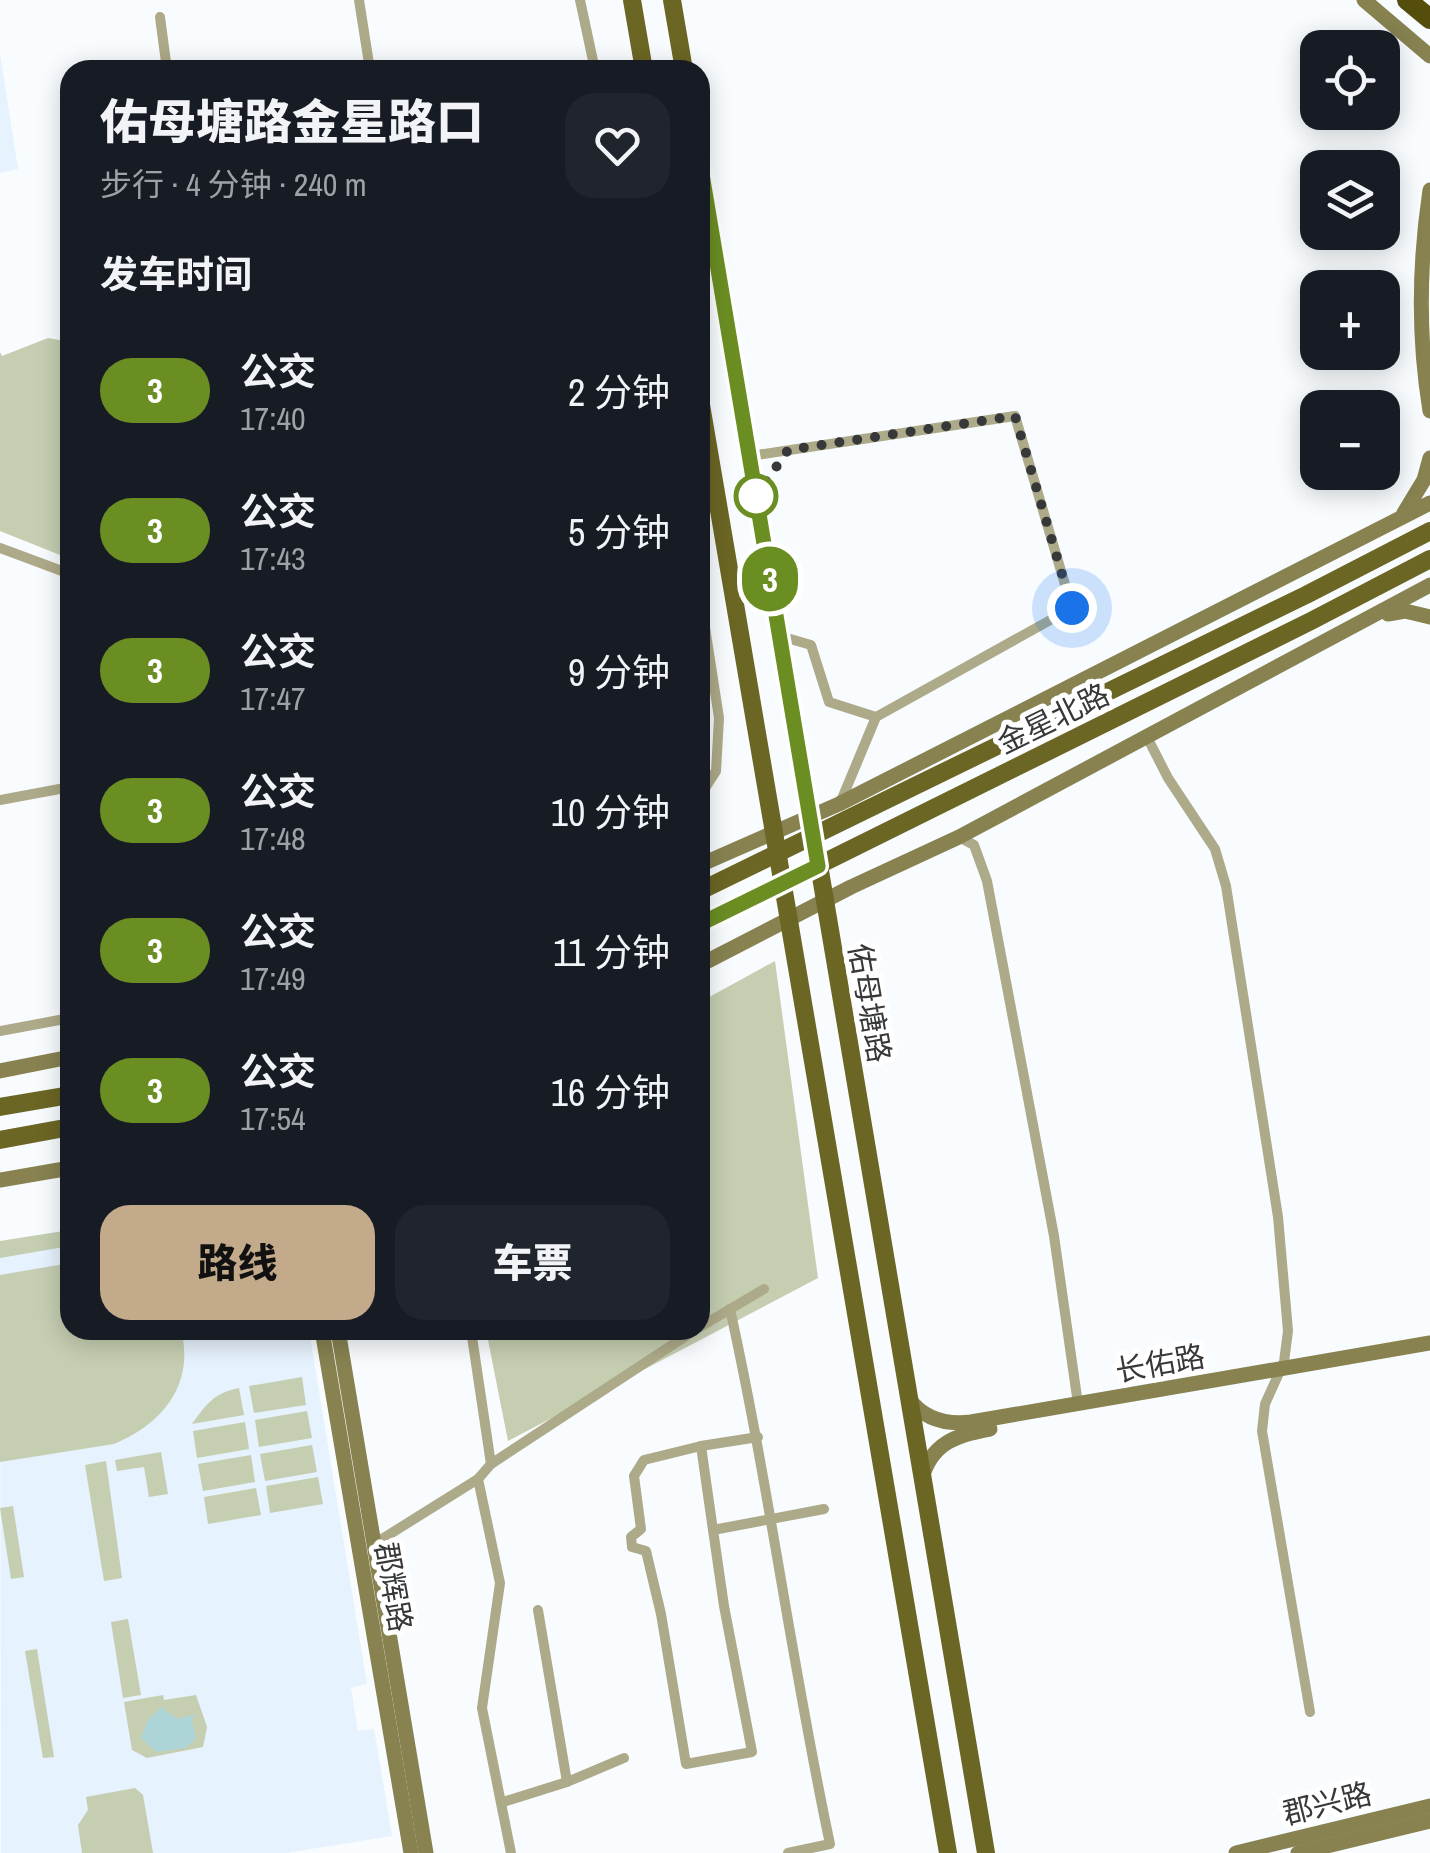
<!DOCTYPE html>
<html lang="zh">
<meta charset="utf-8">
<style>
:root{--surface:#171b24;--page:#20242c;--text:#f1f3f6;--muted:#9ea1a6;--accent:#c3aa8b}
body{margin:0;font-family:"Archivo Narrow","Noto Sans SC",sans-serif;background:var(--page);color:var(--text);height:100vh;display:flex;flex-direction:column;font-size:38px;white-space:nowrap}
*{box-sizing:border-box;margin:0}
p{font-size:32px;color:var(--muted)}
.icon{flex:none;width:55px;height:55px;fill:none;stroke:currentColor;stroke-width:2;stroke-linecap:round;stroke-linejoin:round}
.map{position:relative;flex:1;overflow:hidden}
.details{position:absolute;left:60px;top:60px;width:650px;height:1280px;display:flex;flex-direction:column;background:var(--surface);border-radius:30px;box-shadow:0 5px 25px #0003}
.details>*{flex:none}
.badge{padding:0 20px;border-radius:32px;font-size:35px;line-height:65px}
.controls{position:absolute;left:1300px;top:30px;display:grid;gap:20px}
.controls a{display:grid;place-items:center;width:100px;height:100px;border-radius:20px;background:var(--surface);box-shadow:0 5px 25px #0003;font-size:50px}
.you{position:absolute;width:50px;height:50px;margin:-25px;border:8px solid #fff;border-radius:50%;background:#1a73e8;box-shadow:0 0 0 15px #1a73e833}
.map>.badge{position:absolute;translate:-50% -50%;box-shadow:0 0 0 5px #fff}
h2{padding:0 40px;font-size:38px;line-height:90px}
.round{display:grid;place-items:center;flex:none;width:105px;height:105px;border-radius:30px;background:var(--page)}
.summary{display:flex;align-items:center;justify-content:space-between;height:170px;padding:0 40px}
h1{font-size:48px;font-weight:800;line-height:75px}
.button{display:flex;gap:20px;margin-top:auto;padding:20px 40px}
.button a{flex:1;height:115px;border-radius:30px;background:var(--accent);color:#111;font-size:40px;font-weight:800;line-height:115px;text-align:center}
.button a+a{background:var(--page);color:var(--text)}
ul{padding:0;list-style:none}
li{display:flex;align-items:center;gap:30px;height:140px;padding:0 40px}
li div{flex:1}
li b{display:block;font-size:38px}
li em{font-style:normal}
li .badge{min-width:110px;font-weight:700;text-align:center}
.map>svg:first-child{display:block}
.built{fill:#e6f2fd}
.green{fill:#c5ceb1}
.water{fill:#add5d8}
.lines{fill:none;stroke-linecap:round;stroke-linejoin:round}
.street{stroke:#adaa89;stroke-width:10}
.secondary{stroke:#878250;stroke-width:15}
.primary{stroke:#6c6624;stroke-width:18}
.highway{stroke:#544d0c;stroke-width:20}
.line-casing{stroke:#fff;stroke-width:22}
.line{stroke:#6b8e23;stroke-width:15}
.walk{stroke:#36383a;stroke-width:10;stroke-dasharray:0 18}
.stop-dot{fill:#fff;stroke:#6b8e23;stroke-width:5}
.labels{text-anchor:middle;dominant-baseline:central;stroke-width:10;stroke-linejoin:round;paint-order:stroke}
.street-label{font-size:30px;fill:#36383a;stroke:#fff}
</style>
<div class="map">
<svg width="1430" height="1853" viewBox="0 0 1430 1853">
<rect width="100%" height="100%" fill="#f8fcff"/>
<!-- built -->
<g class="built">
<path d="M0,53L18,169L0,173Z"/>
<path d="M70,1230V1330H309L367,1684L351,1688L358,1731L374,1729L392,1836L286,1853H1L0,1242Z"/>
</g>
<!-- green -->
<g class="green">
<path d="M48,338L70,342V559L0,531V352L2,356Z"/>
<path d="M775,961L818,1278L508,1441L486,1330H700V1002Z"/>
<path d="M70,1230V1246L0,1258V1241Z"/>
<path d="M70,1263V1330H181C195,1384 163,1424 114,1444L0,1462V1275Z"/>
<path d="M302,1377L306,1405L254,1413L249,1386Z"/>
<path d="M239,1388L244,1415L192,1424C206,1404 214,1393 239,1388Z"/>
<path d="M307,1411L312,1438L259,1447L255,1420Z"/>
<path d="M245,1422L249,1449L197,1458L193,1431Z"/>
<path d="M312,1445L317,1472L265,1481L260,1454Z"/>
<path d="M161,1452L168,1494L149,1497L144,1467L117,1471L115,1460Z"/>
<path d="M251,1455L255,1482L203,1491L198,1464Z"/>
<path d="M106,1461L122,1578L104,1581L85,1465Z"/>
<path d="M318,1477L323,1504L270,1513L266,1486Z"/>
<path d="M256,1488L261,1515L208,1524L204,1497Z"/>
<path d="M13,1506L24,1577L11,1579L0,1508Z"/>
<path d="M128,1619L141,1695L123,1698L111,1622Z"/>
<path d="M37,1649L54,1757L43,1758L25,1651Z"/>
<path d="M163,1695L164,1700L196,1695L207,1727L203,1747L147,1758L132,1750L124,1702Z"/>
<path d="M135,1788L143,1795L153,1853H82L78,1825L88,1810L86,1797Z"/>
</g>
<!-- water -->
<path class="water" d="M161,1707L177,1719L195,1714L192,1720L196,1739L185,1748L156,1752L141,1738L148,1720Z"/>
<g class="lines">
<!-- street -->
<g class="street">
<path d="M359,0L370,70"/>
<path d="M580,0L595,70"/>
<path d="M160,17L167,70"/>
<path d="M750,456L1015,416L1072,608L876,717L841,801"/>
<path d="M0,548L70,574"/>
<path d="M700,595L719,718L716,771L700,796"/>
<path d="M780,636L811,645L829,702L876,717"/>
<path d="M1146,735L1168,778L1215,849L1226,886L1278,1217L1288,1331L1284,1362L1265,1404L1262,1431L1310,1712"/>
<path d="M0,800L70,787"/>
<path d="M959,837L974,845L987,881L1054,1236L1078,1404"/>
<path d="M0,1031L70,1018"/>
<path d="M730,1309C769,1486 792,1666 830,1844L788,1853"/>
<path d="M700,1327L764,1289"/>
<path d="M471,1330L491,1464"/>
<path d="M758,1437L701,1446L644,1460L634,1476L641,1529L631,1537L632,1547L646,1551L661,1614L686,1764L752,1752L724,1606L713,1530L824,1509"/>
<path d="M701,1446L713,1530"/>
<path d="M478,1479L500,1583L482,1708L511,1853"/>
<path d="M374,1544L478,1479L491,1464L695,1330"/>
<path d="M538,1610L567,1782L624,1758"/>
<path d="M503,1802L567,1782"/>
</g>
<!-- secondary -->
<g class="secondary">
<path d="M1364,0L1430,56"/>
<path d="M1430,190C1419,263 1418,338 1430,411"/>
<path d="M1404,513L1424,480L1430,458"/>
<path d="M1388,614L1405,611L1430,617"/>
<path d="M700,865L839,804L1430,503"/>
<path d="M700,965L851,887L959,837L1430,585"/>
<path d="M0,1071L70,1057"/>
<path d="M0,1180L70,1168"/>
<path d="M322,1330L411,1853"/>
<path d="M338,1330L426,1853"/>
<path d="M909,1399C924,1419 946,1425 971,1422L1430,1343"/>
<path d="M922,1478C932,1443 956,1435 990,1429"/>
<path d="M1236,1853L1430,1806"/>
<path d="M1298,1853L1430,1821"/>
</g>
<!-- primary -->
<g class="primary">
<path d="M632,0L644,70"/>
<path d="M672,0L684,70"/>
<path d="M700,161L986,1853"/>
<path d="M700,399L948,1853"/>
<path d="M700,891L1306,595L1430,531"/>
<path d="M700,924L1311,621L1430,559"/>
<path d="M0,1107L70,1095"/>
<path d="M0,1140L70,1127"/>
</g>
<!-- highway -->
<path class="highway" d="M1407,0L1430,19"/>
</g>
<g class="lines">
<defs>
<path id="line" d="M700,162L818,866L700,924"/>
</defs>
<!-- line casing -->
<use href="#line" class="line-casing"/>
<!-- line -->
<use href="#line" class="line"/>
<!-- walk -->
<path class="walk" d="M756,496L788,450L1015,416L1072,608"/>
</g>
<!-- markers -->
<circle class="stop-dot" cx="756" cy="496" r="20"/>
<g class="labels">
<!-- street labels -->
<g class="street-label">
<text transform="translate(1053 718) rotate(-26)">金星北路</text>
<text transform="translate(870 1003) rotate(80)">佑母塘路</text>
<text transform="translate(1160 1363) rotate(-10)">长佑路</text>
<text transform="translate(394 1587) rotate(80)">郡辉路</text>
<text transform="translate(1327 1803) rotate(-14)">郡兴路</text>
</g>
</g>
</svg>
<div class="controls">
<a><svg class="icon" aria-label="locate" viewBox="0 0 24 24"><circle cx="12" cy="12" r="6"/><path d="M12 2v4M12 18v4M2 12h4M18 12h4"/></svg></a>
<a><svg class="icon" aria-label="layers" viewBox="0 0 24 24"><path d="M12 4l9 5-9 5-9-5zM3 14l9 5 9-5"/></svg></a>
<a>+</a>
<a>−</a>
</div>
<div class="you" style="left:1072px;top:608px"></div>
<b class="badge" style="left:770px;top:579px;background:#6b8e23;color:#fff">3</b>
<section class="details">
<div class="summary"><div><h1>佑母塘路金星路口</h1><p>步行 · 4 分钟 · 240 m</p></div><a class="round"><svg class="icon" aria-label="heart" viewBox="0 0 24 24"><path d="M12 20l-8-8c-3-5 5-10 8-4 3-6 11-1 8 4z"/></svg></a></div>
<h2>发车时间</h2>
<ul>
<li><span class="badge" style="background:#6b8e23;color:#fff">3</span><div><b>公交</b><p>17:40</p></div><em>2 分钟</em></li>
<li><span class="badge" style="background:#6b8e23;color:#fff">3</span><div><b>公交</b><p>17:43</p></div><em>5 分钟</em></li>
<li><span class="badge" style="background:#6b8e23;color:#fff">3</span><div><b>公交</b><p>17:47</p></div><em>9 分钟</em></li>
<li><span class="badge" style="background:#6b8e23;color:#fff">3</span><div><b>公交</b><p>17:48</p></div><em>10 分钟</em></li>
<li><span class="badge" style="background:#6b8e23;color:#fff">3</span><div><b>公交</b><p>17:49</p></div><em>11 分钟</em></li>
<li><span class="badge" style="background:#6b8e23;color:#fff">3</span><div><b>公交</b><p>17:54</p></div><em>16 分钟</em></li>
</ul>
<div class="button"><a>路线</a><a>车票</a></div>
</section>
</div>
